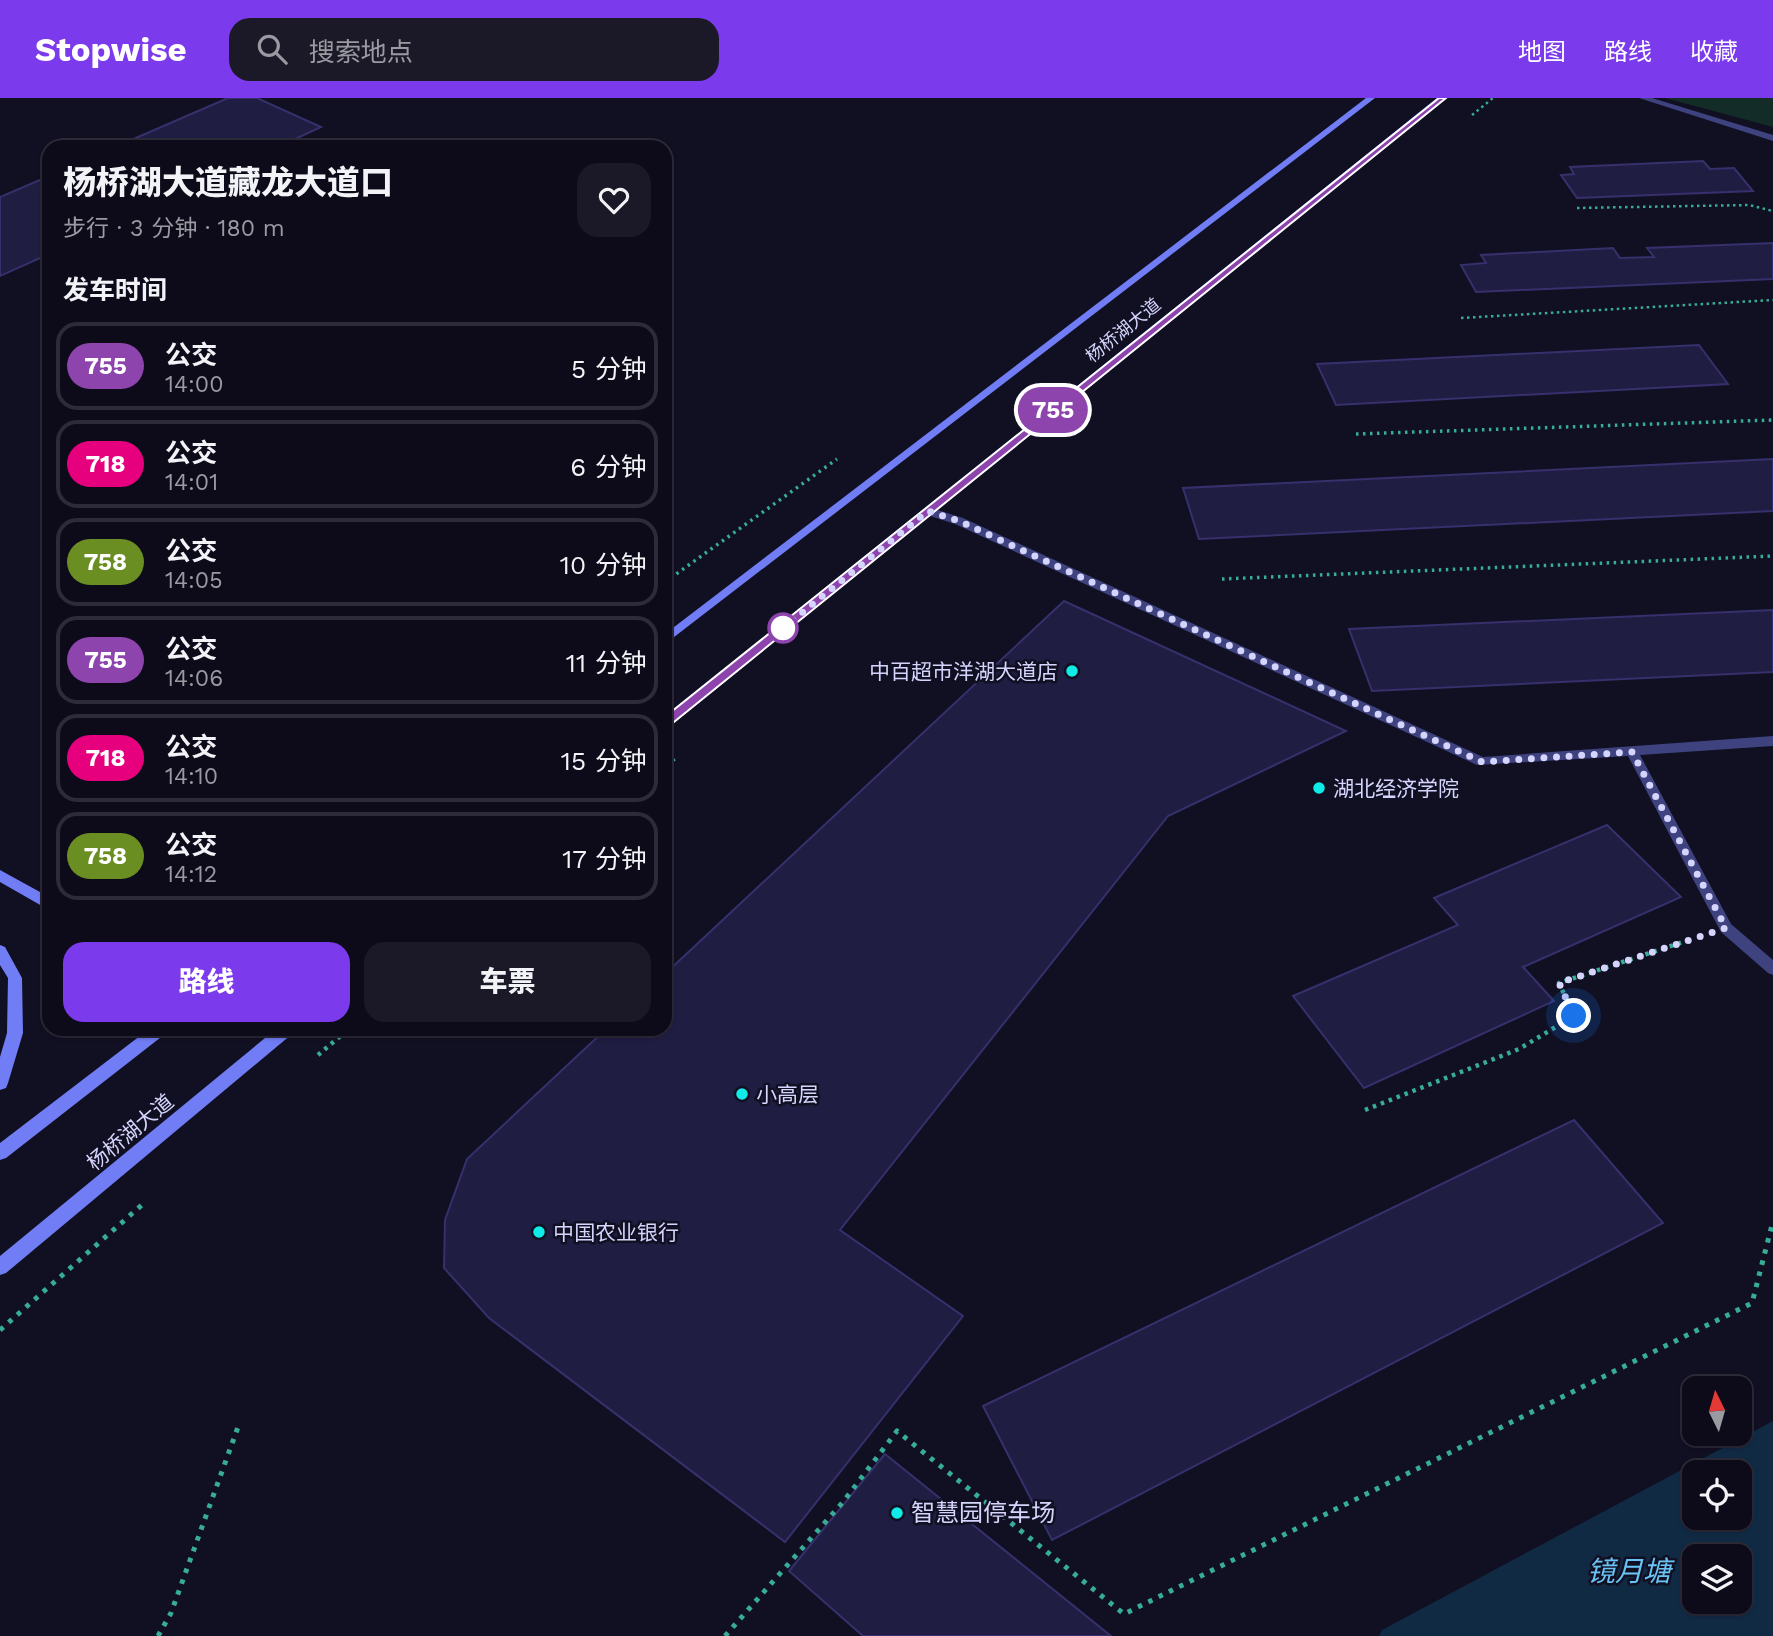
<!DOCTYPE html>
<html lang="zh">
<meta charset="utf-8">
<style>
:root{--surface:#0d0b1a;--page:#1b1927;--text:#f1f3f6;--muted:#9a9ba2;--line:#2d2b39;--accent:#7c3aed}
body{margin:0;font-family:"Work Sans","Noto Sans SC",sans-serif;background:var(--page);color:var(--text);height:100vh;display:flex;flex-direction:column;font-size:26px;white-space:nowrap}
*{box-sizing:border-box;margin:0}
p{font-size:23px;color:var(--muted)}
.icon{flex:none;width:38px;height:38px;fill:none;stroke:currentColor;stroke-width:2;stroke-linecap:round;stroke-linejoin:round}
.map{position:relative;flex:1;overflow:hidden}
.panel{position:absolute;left:42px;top:42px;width:630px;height:896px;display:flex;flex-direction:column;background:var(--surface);border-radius:21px;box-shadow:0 2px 5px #0004,0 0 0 2px var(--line)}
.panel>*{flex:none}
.badge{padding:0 14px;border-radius:23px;font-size:24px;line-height:46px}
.needle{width:46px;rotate:355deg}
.fabs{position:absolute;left:1682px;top:1278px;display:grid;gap:14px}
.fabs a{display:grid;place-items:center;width:70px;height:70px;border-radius:14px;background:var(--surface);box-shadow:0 2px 5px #0004,0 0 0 2px var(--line);font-size:35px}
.you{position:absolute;width:35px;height:35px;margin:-18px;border:5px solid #fff;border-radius:50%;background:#1a73e8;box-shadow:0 0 0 10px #1a73e833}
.map>.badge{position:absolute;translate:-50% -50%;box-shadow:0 0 0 4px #fff}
h2{padding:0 21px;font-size:26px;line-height:63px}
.round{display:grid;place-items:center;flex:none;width:74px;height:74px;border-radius:21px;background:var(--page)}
.head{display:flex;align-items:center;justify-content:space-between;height:119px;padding:0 21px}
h1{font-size:33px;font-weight:800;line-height:52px}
.button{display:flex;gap:14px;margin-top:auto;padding:14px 21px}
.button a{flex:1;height:80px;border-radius:21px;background:var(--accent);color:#fff;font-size:28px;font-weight:800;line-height:80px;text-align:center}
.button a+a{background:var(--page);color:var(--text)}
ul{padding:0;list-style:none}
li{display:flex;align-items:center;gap:21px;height:88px;margin:0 14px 10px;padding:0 7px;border:4px solid var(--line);border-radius:21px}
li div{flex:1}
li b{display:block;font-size:26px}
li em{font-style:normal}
li .badge{min-width:77px;font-weight:700;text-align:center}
header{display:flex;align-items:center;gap:42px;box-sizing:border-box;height:98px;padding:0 35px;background:var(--accent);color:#fff}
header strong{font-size:33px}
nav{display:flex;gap:38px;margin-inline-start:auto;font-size:24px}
.search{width:490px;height:63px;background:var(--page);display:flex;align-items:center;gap:18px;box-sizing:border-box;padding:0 24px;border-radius:21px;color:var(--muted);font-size:26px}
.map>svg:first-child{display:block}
.green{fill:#132c28}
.water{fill:#112a44;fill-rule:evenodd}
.building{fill:#201d42;stroke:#36306c;stroke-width:2}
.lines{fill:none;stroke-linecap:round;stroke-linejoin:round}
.path-far3{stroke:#37ac98;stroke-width:2.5;stroke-dasharray:2.5 3.5;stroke-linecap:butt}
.path-far2{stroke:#37ac98;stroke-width:3.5;stroke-dasharray:2.5 4.5;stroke-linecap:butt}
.path-far1{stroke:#37ac98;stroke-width:4.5;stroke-dasharray:3.5 5;stroke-linecap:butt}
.path{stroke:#37ac98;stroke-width:5;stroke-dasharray:4.5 7;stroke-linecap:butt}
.street{fill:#3e427e;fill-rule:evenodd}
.secondary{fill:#717df5;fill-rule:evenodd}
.line{fill:#8e44ad;stroke:#fff;stroke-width:2}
.walk{stroke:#d4d4fc;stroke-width:7;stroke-dasharray:0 12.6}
.stop-dot{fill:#fff;stroke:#8e44ad;stroke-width:3.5}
.poi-dot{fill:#10ebe8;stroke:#110f22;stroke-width:2.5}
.labels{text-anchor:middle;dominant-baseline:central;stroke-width:5;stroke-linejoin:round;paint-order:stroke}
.far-street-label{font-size:18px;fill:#d4d4fc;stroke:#110f22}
.poi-label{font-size:21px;fill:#d4d4fc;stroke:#110f22;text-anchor:start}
.street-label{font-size:21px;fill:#d4d4fc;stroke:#110f22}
.near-poi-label{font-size:24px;fill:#d4d4fc;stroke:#110f22;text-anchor:start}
.near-water-label{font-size:28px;font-style:italic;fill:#69c4f5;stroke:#110f22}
</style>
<header>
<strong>Stopwise</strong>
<div class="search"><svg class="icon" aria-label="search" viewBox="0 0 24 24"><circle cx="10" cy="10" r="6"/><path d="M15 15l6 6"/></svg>搜索地点</div>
<nav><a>地图</a><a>路线</a><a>收藏</a></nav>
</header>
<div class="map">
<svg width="1773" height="1538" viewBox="0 0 1773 1538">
<rect width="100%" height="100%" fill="#110f22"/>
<!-- green -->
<path class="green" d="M1665,0H1773V29Z"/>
<!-- water -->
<path class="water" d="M1773,1323V1538H1379L1382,1532ZM1694,1374H1740V1419H1694ZM1694,1458H1740V1503H1694Z"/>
<!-- building -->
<g class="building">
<path d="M228,0H257L321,29L278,49H115Z"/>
<path d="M1703,63L1710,71L1734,70L1753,93L1577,100L1561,77L1574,76L1570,69Z"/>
<path d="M49,78V156L0,178V99Z"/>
<path d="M1773,145V181L1476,194L1461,167L1486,165L1481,157L1613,150L1620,160L1654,159L1647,150Z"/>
<path d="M1699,247L1728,286L1336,307L1317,266Z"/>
<path d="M1773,361V413L1199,441L1183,390Z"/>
<path d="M1064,503L1346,633L1168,718L840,1132L963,1218L785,1444L489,1220L444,1170L445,1122L467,1061L606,931H665V876Z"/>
<path d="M1773,512V574L1372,593L1349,531Z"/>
<path d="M1607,727L1681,799L1523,869L1554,903L1364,990L1293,898L1458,827L1434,800Z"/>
<path d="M1574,1022L1663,1125L1052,1442L983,1308Z"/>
<path d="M885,1356L1111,1538H863L789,1473Z"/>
</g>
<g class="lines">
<!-- path-far3 -->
<g class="path-far3">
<path d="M1472,17L1493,0"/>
<path d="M1577,110L1749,107L1773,113"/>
<path d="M1461,220L1773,202"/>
</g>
<!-- path-far2 -->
<g class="path-far2">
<path d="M1356,336L1773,322"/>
<path d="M1222,481L1773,458"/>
<path d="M665,484L837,361"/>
</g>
<!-- path-far1 -->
<g class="path-far1">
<path d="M665,668L675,660"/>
<path d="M318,957L349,931"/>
<path d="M1365,1012L1519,951L1574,918L1559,885L1692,841"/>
</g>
<!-- path -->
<g class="path">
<path d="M0,1232L144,1105"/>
<path d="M158,1538L171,1515L238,1329"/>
<path d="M725,1538L843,1404L897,1333L1124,1516L1752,1205L1773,1123"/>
</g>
<!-- street -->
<g class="street">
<path d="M1639,0H1652L1773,37V43Z"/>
<path d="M928,409L963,420L1483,659L1773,638V648L1640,657L1731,826L1773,862V877L1768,875L1721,834L1628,658L1477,667L955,426L924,416L922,413Z"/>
</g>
<!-- secondary -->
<g class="secondary">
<path d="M1366,0H1375L665,546V536Z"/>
<path d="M1437,0H1446L670,628L665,630V618Z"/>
<path d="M0,772L49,799V812L0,784Z"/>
<path d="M0,847L5,849L22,880L23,935L8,985L6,990L0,992V959L7,935L8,880L0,867Z"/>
<path d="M149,931H168L165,936L6,1060L0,1062V1045Z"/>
<path d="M276,931H295L292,936L6,1175L0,1177V1158Z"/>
</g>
</g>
<!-- line -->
<path class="line" d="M1439,0H1446L669,628H661V622Z"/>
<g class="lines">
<!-- walk -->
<path class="walk" d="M783,530L928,413L959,423L1482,664L1632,654L1726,830L1559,885L1574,918"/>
</g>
<!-- markers -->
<circle class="stop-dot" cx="783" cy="530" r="14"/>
<g class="poi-dot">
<circle cx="1072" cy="573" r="7"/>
<circle cx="1319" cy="690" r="7"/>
<circle cx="742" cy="996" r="7"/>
<circle cx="539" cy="1134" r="7"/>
<circle cx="897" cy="1415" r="7"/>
</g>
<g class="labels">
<!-- far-street labels -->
<g class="far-street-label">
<text transform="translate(1123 232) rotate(-39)">杨桥湖大道</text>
</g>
<!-- poi labels -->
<g class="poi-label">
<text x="1058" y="573" text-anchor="end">中百超市洋湖大道店</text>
<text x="1333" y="690">湖北经济学院</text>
<text x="756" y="996">小高层</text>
<text x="553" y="1134">中国农业银行</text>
</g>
<!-- street labels -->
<g class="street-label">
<text transform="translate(130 1034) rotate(-40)">杨桥湖大道</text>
</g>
<!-- near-poi labels -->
<g class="near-poi-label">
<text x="911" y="1415">智慧园停车场</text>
</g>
<!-- near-water labels -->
<g class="near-water-label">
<text x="1629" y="1473">镜月塘</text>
</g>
</g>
</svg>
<div class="fabs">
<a><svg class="needle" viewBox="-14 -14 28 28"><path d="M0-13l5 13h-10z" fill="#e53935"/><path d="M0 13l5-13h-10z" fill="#9a9ba2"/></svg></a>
<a><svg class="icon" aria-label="locate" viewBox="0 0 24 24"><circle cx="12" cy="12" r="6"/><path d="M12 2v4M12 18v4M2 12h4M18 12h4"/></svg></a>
<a><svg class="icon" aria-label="layers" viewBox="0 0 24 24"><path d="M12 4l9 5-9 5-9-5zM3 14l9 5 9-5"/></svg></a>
</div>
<div class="you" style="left:1574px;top:918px"></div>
<b class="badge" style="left:1053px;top:312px;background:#8e44ad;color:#fff">755</b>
<section class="panel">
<div class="head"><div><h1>杨桥湖大道藏龙大道口</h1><p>步行 · 3 分钟 · 180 m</p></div><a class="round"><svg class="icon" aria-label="heart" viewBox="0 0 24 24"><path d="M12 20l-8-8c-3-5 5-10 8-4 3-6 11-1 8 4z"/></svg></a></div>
<h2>发车时间</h2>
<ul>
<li><span class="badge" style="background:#8e44ad;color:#fff">755</span><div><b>公交</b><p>14:00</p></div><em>5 分钟</em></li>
<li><span class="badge" style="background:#e6007e;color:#fff">718</span><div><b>公交</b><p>14:01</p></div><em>6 分钟</em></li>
<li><span class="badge" style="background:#6b8e23;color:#fff">758</span><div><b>公交</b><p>14:05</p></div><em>10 分钟</em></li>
<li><span class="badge" style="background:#8e44ad;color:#fff">755</span><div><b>公交</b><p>14:06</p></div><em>11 分钟</em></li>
<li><span class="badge" style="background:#e6007e;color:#fff">718</span><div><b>公交</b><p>14:10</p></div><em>15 分钟</em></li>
<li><span class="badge" style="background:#6b8e23;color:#fff">758</span><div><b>公交</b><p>14:12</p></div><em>17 分钟</em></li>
</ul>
<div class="button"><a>路线</a><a>车票</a></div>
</section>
</div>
